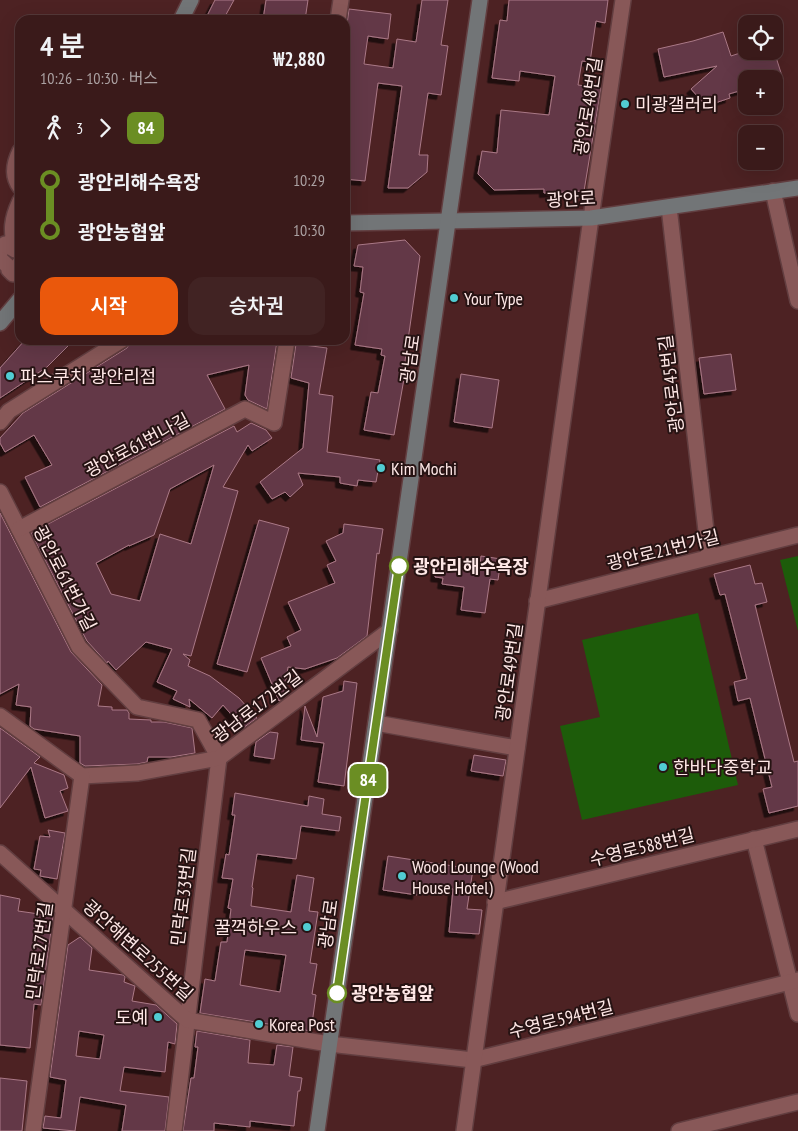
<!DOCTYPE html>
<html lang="ko">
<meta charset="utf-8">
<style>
:root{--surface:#3a1a1a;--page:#412323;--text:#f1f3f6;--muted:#aba1a2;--line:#543839;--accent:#ea580c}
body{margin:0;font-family:"PT Sans Narrow","Noto Sans KR",sans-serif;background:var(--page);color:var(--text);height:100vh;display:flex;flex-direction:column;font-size:19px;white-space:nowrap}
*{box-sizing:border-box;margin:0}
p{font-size:16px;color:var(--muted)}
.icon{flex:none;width:28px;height:28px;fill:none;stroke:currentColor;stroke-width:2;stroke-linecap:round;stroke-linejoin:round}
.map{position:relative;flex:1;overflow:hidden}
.details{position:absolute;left:15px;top:15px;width:335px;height:330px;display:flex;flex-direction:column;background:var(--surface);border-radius:15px;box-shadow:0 5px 20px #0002,0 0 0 1px var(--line)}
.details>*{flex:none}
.badge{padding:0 10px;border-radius:8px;font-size:18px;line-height:32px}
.controls{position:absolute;left:738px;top:15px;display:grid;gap:10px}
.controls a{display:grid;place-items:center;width:45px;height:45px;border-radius:10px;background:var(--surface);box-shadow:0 5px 20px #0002,0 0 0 1px var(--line);font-size:25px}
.map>.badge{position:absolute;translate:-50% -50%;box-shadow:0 0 0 2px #fff}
.legs{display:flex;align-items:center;gap:8px;height:55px;padding:0 25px;font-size:16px}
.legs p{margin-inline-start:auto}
.headline{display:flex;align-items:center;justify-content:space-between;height:85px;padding:0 25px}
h1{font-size:28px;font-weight:600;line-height:38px}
.action{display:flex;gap:10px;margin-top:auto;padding:10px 25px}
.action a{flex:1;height:58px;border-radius:15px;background:var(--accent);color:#fff;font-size:20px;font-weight:600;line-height:58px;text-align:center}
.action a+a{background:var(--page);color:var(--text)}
ul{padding:0 25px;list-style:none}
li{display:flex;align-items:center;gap:18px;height:50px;font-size:19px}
li i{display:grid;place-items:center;width:8px;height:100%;margin:0 6px;background:currentColor}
li i::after{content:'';width:12px;height:12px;margin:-6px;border:4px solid;border-radius:50%;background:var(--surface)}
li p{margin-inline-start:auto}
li:first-child i{background:linear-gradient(#0000 50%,currentColor 0)}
li:last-child i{background:linear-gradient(currentColor 50%,#0000 0)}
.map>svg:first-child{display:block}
.green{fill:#1d5c0a}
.building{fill:#643846;stroke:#aa7987;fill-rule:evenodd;filter:url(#shadow)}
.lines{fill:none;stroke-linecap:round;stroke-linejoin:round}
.street-casing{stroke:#623e40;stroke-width:18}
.secondary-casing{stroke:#623e40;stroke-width:18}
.street{stroke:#885858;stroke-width:15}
.secondary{stroke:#727577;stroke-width:15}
.line-1-casing{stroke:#fff;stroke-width:11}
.line-1{stroke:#6b8e23;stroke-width:8}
.poi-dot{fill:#51ccd2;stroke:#261313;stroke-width:2}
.stop-1-dot{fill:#fff;stroke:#6b8e23;stroke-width:2.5}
.labels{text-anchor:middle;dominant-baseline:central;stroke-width:4;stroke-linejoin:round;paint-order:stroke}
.poi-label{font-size:18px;fill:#fee7e6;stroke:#261313;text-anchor:start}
.street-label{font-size:18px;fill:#fee7e6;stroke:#261313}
.stop-label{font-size:18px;font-weight:bold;fill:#fee7e6;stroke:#261313;text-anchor:start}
</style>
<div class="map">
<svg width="798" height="1131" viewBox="0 0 798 1131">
<defs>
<filter id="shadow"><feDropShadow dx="-4.5" dy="4.5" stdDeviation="0" flood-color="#0009"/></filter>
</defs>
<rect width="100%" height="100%" fill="#4d2223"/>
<!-- green -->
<g class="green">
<path d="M798,556V631L780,560Z"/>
<path d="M698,613L738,785L582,820L560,726L600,717L582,640Z"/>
</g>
<!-- building -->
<g class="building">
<path d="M215,0H234L223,20H205Z"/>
<path d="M266,0H308L305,20H263Z"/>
<path d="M422,0H448L441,45L448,46L441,95L428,93L419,155H428L427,172L408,188H388L402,86L378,83L365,181L345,179V40L349,9L391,14L388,39L368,36L364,64L393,68L397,39L416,42Z"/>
<path d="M509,0H608L605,23L596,21L590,62L582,61L578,85L601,88L584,191L544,193V189L494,190L478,174L482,151L497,153L501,110L549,115L555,76L520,71L519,81L492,78L500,20L507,21Z"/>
<path d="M723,32L731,56L746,51H774L783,79H746V89L729,94L730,98L706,106L691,89L717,66L664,77L658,49L693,41Z"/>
<path d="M405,240L420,256L405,361L407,362L394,435L364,430L371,392L378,393L385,356L381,355L382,349L355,345L364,293L360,292L363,267L354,266L358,245Z"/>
<path d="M25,340H74L47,367L0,398V368Z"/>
<path d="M131,340L277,341L267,409L248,400L245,395L249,365L207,375L225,409L40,507L25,477L52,465L34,435L5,452L0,443V438L23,413L127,348Z"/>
<path d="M296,344L327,348L319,394L333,396L327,452L380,460L376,482L358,480L357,486L340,483V477L298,473L303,485L290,497L285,492L272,499L260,482L303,448L309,383L291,378Z"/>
<path d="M731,354L736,390L704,394L699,358Z"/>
<path d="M461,374L499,380L492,428L454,422Z"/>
<path d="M251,423L266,430L272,438L252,451L248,445L223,487L238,491L191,656L183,654L190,660L188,666L210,676L239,698L257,718L243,728L223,705L212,718L189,699L190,707L173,699L177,691L157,682L172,649L146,642L116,670L108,661L107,663L87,641L31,533L234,426L237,432ZM214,465L191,544L160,534L140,601L111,594L96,563L129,545V546L154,535L170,489Z"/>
<path d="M0,513L71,652L102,685L98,706L112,707V710H127L129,713V719L151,720V722H164L192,728L195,753L171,757H148L147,762L137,764L85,766L80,763V736L34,729L30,726L31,707L16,705L19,684L0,694Z"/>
<path d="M259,520L289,528L247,672L217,664Z"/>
<path d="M344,524L383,529L379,554L377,553L367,636L337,658L305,669L288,667L283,698L279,701L261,658L291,646L287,637L301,630L288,602L335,583L327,565L336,561L326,541L343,533Z"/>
<path d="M481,556L501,559L498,580L490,579L485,613L461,610L464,587L442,584L443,578L435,577L437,559L480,565Z"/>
<path d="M750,565L755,584L762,583L767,602L755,605L794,762L798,761V806L769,813L763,789L772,787L750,698L738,701L734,682L747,679L725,594L720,595L714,574Z"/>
<path d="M344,681L357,683L344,786L318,782L324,743L301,740L305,706L317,737L323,697L343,691Z"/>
<path d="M0,728L40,757L34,763L64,775L68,788L60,791L68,811L45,818L31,767L0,808Z"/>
<path d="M270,732L278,733L274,759L254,756L256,742Z"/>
<path d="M474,755L506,760L503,776L471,771Z"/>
<path d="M235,793L308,806L309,796L324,799L322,814L341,817L339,831L301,826L296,859L257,854L252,887L253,888L251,906L291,912L297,875L314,878L309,911L318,912L310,963L317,964L312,994L316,995L311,1031L200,1013L205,979L215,981L221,942H227L231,909L228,908L233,879L222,878L226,854L229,855L235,815H232ZM245,950L286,955L280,992L240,985Z"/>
<path d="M48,830L65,833L57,879L40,876L41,870L34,869L40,836L50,837Z"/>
<path d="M388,856L473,869L467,909L482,910L479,934L449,932L453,889L418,884L417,895L383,890Z"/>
<path d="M0,895L20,899L18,911L53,916L41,1005L34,1004L30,1048L0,1045Z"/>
<path d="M80,937L92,948L89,970L123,975L125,977L124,982L135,986L132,1001L156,1005L177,1024L175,1044L168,1042L165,1072L124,1067L120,1091L169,1097L165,1131H122L126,1105L80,1097L75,1131L43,1128L45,1116L61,1118L66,1080L50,1077L68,945ZM79,1031L104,1035L100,1059L76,1056Z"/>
<path d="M197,1031L250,1040L248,1063L274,1065L277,1045L293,1047L289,1076L302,1078L300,1091H298L294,1126L250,1121V1127L214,1123V1131H183L191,1078H194L198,1047H195Z"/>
<path d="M0,1078L27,1081L22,1131H0Z"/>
</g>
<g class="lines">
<defs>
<g id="street">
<path d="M338,20L341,0"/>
<path d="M20,151C14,163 11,175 20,187"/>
<path d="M773,191L798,301"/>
<path d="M669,207L709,557"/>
<path d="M0,252L5,244L15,250C11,230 11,220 20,201"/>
<path d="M0,259L10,268L9,270L13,274L20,263"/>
<path d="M0,422L9,411L122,340"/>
<path d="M0,492L79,647L137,707L198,720L219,758L174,1131"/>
<path d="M19,529L245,409L274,423L287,340"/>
<path d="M537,601L798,535"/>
<path d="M0,716L82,776L138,773L219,758L390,630"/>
<path d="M376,723L517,748"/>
<path d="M754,839L798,1014"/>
<path d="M0,853L187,1020L329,1044L473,1060L798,980"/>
<path d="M495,902L798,829"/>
<path d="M33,1131L82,776"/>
<path d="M464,1131L591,218L623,0"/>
<path d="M679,1131L798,1102"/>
</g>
<g id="secondary">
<path d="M181,20L191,0"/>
<path d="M345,223L591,218L798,188"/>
<path d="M0,323L20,299"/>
<path d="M317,1131L480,0"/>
</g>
</defs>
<!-- street casing -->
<use href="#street" class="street-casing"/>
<!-- secondary casing -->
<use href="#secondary" class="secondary-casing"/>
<!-- street -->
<use href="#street" class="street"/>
<!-- secondary -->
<use href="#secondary" class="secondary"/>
</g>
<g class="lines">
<defs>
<path id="line-1" d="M337,993L399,566"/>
</defs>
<!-- line-1 casing -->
<use href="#line-1" class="line-1-casing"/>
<!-- line-1 -->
<use href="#line-1" class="line-1"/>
</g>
<!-- markers -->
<g class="poi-dot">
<circle cx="625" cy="104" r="5"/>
<circle cx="454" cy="298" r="5"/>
<circle cx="10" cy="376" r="5"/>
<circle cx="381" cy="468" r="5"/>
<circle cx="663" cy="767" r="5"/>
<circle cx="402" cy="876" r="5"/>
<circle cx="307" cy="927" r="5"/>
<circle cx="158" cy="1017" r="5"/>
<circle cx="259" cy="1024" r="5"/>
</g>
<g class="stop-1-dot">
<circle cx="399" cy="566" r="9"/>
<circle cx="337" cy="993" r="9"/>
</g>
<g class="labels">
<!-- poi labels -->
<g class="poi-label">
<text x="635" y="104">미광갤러리</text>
<text x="464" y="298">Your Type</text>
<text x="20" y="376">파스쿠치 광안리점</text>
<text x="391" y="468">Kim Mochi</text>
<text x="673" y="767">한바다중학교</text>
<text x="412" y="866">Wood Lounge (Wood<tspan x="412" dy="21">House Hotel)</tspan></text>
<text x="297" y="927" text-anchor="end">꿀꺽하우스</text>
<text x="148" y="1017" text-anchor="end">도예</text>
<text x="269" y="1024">Korea Post</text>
</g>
<!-- street labels -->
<g class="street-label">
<text transform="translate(588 106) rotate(-81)">광안로48번길</text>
<text transform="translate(571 199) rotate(-3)">광안로</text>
<text transform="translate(410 359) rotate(-82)">광남로</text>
<text transform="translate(671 384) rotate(-97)">광안로45번길</text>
<text transform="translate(137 445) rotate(-28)">광안로61번나길</text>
<text transform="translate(663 550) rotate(-14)">광안로21번가길</text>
<text transform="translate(65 578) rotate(63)">광안로61번가길</text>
<text transform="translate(509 672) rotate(-82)">광안로49번길</text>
<text transform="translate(257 706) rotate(-37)">광남로172번길</text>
<text transform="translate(642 847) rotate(-14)">수영로588번길</text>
<text transform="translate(183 897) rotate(-83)">민락로33번길</text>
<text transform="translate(328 924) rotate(-82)">광남로</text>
<text transform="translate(138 950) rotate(42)">광안해변로255번길</text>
<text transform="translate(39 951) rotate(-82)">민락로27번길</text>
<text transform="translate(561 1019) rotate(-14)">수영로594번길</text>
</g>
<!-- stop labels -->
<g class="stop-label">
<text x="413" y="566">광안리해수욕장</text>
<text x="351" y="993">광안농협앞</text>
</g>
</g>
</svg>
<div class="controls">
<a><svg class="icon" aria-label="locate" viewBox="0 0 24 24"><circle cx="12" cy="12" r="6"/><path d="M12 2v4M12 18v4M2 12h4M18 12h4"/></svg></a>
<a>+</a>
<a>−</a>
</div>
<b class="badge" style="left:368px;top:780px;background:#6b8e23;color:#fff">84</b>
<section class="details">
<div class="headline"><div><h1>4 분</h1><p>10:26 – 10:30 · 버스</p></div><b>₩2,880</b></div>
<div class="legs"><svg class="icon" aria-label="walk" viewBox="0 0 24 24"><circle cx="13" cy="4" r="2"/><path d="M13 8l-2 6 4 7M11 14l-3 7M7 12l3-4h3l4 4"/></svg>3<svg class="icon" aria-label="forward" viewBox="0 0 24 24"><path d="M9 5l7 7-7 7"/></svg><b class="badge" style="background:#6b8e23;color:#fff">84</b></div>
<ul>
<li><i style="color:#6b8e23"></i><b>광안리해수욕장</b><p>10:29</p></li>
<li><i style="color:#6b8e23"></i><b>광안농협앞</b><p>10:30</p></li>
</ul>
<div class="action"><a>시작</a><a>승차권</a></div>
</section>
</div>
